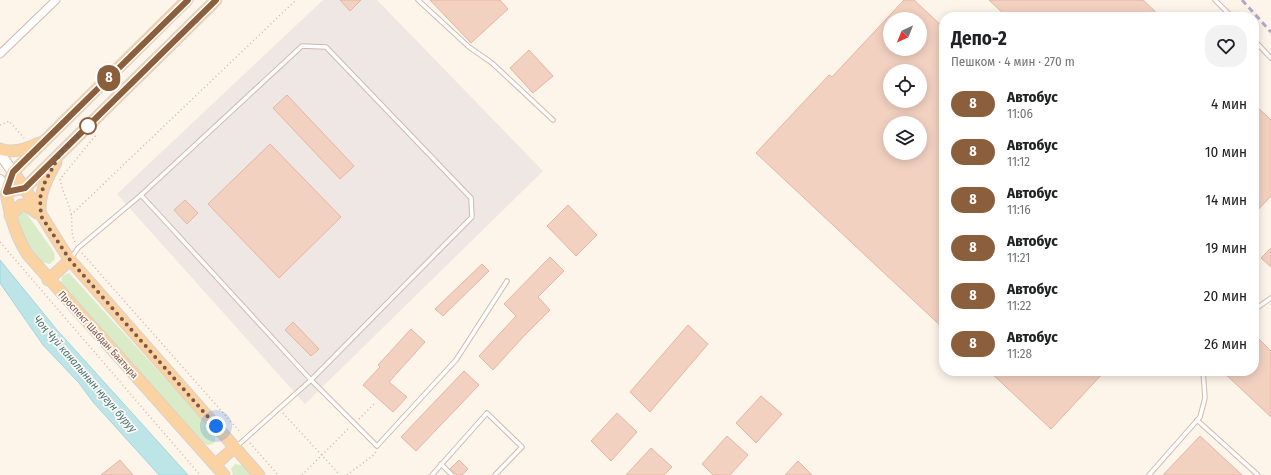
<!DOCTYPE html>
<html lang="ru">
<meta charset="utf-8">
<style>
:root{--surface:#fff;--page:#f2f2f2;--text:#202124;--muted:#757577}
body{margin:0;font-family:"Fira Sans Condensed",sans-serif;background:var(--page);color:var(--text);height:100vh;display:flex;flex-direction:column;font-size:15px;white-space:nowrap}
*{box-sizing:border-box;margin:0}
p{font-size:13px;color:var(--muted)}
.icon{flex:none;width:22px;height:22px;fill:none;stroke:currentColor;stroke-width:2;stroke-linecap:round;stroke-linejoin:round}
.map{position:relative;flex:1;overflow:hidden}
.sheet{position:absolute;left:939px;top:12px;width:320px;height:364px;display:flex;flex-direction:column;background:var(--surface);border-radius:16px;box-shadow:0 2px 10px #0003}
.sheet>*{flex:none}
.badge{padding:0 8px;border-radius:13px;font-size:14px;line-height:26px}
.needle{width:26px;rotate:223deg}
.controls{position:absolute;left:883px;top:12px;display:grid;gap:8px}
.controls a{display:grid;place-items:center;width:44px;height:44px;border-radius:50%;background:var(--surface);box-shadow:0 2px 10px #0003;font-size:20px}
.you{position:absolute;width:20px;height:20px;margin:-10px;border:3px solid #fff;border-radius:50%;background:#1a73e8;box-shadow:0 0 0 6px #1a73e833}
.map>.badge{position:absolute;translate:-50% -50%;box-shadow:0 0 0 2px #fff}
.round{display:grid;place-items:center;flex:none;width:42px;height:42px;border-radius:16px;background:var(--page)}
.headline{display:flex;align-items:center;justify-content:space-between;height:68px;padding:0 12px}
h1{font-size:19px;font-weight:700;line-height:30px}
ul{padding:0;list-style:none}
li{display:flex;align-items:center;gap:12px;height:48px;padding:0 12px}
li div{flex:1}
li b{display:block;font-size:15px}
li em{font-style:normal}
li .badge{min-width:44px;font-weight:700;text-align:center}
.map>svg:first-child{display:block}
.industrial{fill:#eee7e3}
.green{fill:#d9ecc7}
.water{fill:#bde5e8;stroke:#a3d6da}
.building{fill:#f3d1c1;stroke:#e6b5a1;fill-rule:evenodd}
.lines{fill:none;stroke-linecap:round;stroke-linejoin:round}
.service-casing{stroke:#d0baae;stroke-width:5.5}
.minor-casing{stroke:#d0baae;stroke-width:9}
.secondary-casing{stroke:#d6bdae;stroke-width:12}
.primary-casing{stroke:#d9d0cd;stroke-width:13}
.path{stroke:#d9b3a3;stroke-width:1.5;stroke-dasharray:1 3;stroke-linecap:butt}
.service{stroke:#fff;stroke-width:3.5}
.minor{stroke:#fff;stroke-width:7}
.secondary{stroke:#fff;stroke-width:10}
.primary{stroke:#fbd3a3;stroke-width:11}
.rail{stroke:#b6a7c8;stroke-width:3;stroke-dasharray:6 4;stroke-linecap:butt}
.line-casing{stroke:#fff;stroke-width:9}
.line{stroke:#8b5e3c;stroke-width:6}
.walk{stroke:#79584c;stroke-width:4;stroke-dasharray:0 7.2}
.stop-dot{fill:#fff;stroke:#8b5e3c;stroke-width:2}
.labels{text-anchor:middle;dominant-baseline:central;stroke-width:3.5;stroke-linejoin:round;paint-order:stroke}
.street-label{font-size:10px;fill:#79584c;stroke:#fff8f1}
.water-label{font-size:11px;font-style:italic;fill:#3f787e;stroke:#fff8f1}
</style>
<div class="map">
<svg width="1271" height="475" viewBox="0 0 1271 475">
<rect width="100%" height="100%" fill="#fdf4ea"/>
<!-- industrial -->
<path class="industrial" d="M323,0H377L543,171L305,404L117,194Z"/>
<!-- green -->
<g class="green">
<path d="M24,210L54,252L55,259L50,264L42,262C33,252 15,226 19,212Z"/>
<path d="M69,273L214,432C217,440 215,445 207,445L203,442L61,284L62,276Z"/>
<path d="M235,464L242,465L252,475H233L231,469Z"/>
</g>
<!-- water -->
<path class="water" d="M0,260L57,330L188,475H159L93,402L79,383L43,345L0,283Z"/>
<!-- building -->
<g class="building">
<path d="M340,0H361L350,11Z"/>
<path d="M430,0H500L508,9L471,43Z"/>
<path d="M904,0H914L944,28V329L756,153L829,75L832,77ZM890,19H920V49H890ZM890,71H920V101H890ZM890,123H920V153H890Z"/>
<path d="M989,0H1143L1161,17H1007Z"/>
<path d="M529,50L553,76L533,93L510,68Z"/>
<path d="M287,95L354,166L340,179L273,108Z"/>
<path d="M1254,104L1271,120V196L1254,214Z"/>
<path d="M270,144L341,217L279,278L208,204Z"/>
<path d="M185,200L198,213L187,224L174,210Z"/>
<path d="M568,205L597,235L576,256L547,226Z"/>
<path d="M1271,248V267L1261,258Z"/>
<path d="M550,257L564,271L538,297L550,310L523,337L493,370L479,356L516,316L504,304Z"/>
<path d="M482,264L489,271L443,316L435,309Z"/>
<path d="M293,322L319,349L311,356L285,330Z"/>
<path d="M688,325L708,344L650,412L630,392Z"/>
<path d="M411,329L425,342L389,382L407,397L393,412L363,385L380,367L378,365Z"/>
<path d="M1254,334L1271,351V417L1222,371H1254Z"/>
<path d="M464,371L479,385L416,451L401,437Z"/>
<path d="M989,371H1105L1051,429Z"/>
<path d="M761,396L782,414L756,443L736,423Z"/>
<path d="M617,413L637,432L611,461L591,441Z"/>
<path d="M727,436L748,455L730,475H713L702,464Z"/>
<path d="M1200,436L1242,475H1163Z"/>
<path d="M651,448L672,467L664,475H626Z"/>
<path d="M120,460L133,475H101Z"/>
<path d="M459,460L468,469L462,475H457L450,469Z"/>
<path d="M798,461L812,475H785Z"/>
</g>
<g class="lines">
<defs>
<g id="service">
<path d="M418,0L469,47L492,63L553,120"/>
<path d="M1215,0L1232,17"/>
<path d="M1254,40L1271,58"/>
<path d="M141,195L311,380L377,446L456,360L507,281"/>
<path d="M71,258L78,248L141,195L302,46L326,47L471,198L472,217L311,380L236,447"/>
<path d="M1254,310L1271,298"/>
<path d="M1197,420L1258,475"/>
<path d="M441,464L452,475"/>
<path d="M432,475L487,413L522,447L495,475"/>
<path d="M1149,475L1200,417L1205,398L1203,371"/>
</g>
<path id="minor" d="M0,54L56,0"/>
<g id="secondary">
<path d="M0,154L13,172"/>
<path d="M0,180L6,192"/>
</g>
<g id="primary">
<path d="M0,149C13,154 27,149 39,143"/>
<path d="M13,172C34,200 50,231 70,260L259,475"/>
<path d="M6,192C10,215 15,235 28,255L224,475"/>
<path d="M6,192L25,188L216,0"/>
<path d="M6,192L13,172L187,0"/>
<path d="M40,213C39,193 47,179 56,162"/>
<path d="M10,216L21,205H26L37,213"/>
<path d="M48,280L70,260"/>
<path d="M215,465L235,447"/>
</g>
</defs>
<!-- service casing -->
<use href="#service" class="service-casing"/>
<!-- minor casing -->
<use href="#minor" class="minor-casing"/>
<!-- secondary casing -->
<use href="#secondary" class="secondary-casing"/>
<!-- primary casing -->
<use href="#primary" class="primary-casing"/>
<!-- path -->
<g class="path">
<path d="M0,125L9,121L24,138"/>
<path d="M71,215L296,0"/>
<path d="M0,242L200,475"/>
<path d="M75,242C70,232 73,223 71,213C68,201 62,191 60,179L96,135"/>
<path d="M82,253L241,433"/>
<path d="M283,413L340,475"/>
<path d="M359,419L376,402"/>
<path d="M250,443L278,475"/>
<path d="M302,475L349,428"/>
<path d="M347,475L375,454L376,451"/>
</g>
<!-- service -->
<use href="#service" class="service"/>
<!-- minor -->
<use href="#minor" class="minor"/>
<!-- secondary -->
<use href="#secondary" class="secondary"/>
<!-- primary -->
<use href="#primary" class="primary"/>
<!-- rail -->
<path class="rail" d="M1242,0L1271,32"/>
</g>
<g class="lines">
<defs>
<path id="line" d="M188,0L13,172L6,192L25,188L216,0"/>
</defs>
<!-- line casing -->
<use href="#line" class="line-casing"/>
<!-- line -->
<use href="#line" class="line"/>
<!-- walk -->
<path class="walk" d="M88,126L61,152L45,182L40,198L41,216L70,260L216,426"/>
</g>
<!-- markers -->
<circle class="stop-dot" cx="88" cy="126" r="8"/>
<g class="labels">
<!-- street labels -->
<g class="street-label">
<text transform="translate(98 335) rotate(48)">Проспект Шабдан Баатыра</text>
</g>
<!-- water labels -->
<g class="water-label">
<text transform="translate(85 374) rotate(49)">Чоң Чүй каналынын нугун буруу</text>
</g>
</g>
</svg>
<div class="controls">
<a><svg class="needle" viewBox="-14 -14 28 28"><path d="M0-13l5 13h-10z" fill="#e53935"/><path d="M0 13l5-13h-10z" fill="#757577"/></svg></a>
<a><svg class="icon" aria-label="locate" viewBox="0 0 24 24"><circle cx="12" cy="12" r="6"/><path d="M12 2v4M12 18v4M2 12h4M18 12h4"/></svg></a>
<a><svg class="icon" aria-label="layers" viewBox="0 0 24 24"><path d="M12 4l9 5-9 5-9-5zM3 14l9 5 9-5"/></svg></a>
</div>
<div class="you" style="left:216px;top:426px"></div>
<b class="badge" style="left:109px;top:78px;background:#8b5e3c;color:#fff">8</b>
<section class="sheet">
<div class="headline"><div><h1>Депо-2</h1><p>Пешком · 4 мин · 270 m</p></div><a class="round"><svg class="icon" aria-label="heart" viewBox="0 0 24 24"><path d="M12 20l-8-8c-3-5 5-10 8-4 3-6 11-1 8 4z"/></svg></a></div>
<ul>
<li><span class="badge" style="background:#8b5e3c;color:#fff">8</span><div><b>Автобус</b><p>11:06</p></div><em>4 мин</em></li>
<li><span class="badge" style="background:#8b5e3c;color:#fff">8</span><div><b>Автобус</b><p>11:12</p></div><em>10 мин</em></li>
<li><span class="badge" style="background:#8b5e3c;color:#fff">8</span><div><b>Автобус</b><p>11:16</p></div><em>14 мин</em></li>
<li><span class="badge" style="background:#8b5e3c;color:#fff">8</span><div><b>Автобус</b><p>11:21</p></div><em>19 мин</em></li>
<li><span class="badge" style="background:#8b5e3c;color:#fff">8</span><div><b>Автобус</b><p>11:22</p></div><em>20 мин</em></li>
<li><span class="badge" style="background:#8b5e3c;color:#fff">8</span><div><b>Автобус</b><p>11:28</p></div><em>26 мин</em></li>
</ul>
</section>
</div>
